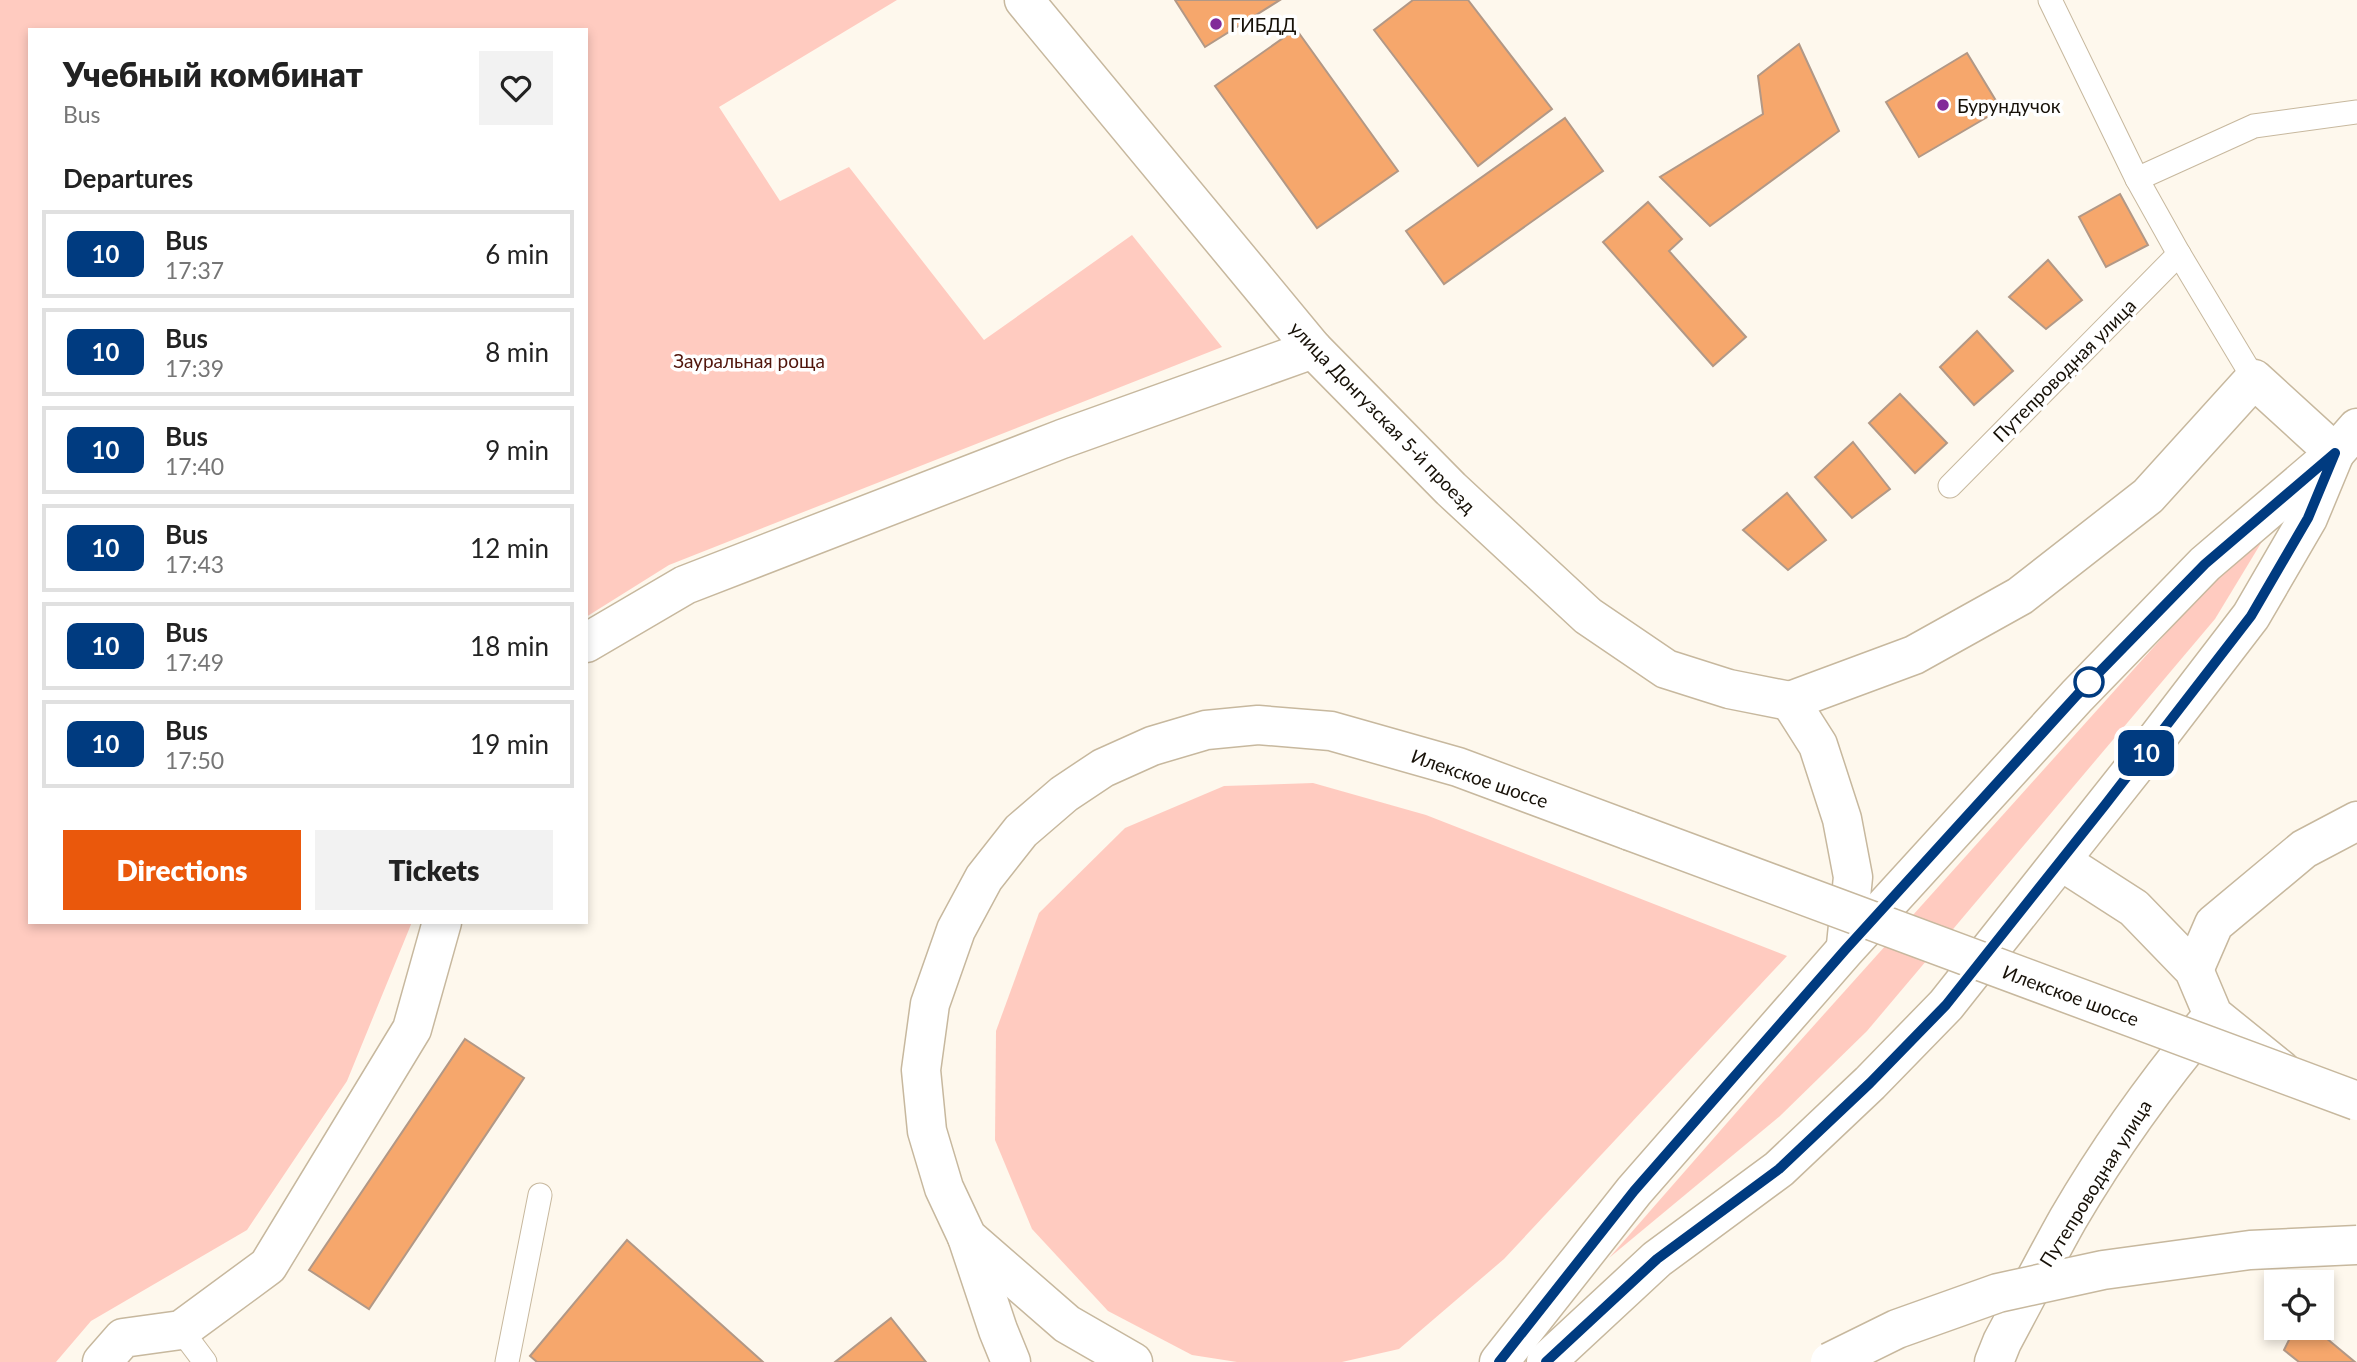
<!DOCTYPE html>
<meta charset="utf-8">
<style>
:root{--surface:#fff;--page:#f2f2f2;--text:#222;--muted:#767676;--line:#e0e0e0;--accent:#ea580c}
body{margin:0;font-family:Lato,sans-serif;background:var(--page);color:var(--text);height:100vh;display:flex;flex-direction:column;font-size:26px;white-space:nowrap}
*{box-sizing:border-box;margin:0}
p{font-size:23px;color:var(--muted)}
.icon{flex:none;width:38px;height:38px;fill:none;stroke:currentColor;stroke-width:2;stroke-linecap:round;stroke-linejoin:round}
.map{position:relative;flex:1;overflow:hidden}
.drawer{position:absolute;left:28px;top:28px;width:560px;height:896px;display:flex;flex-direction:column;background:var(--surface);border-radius:0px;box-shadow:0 4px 10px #0003}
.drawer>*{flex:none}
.badge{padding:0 14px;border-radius:10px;font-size:24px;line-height:46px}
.fabs{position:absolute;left:2264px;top:1270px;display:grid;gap:14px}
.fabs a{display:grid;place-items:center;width:70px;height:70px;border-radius:0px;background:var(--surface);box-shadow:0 4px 10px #0003;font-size:35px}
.map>.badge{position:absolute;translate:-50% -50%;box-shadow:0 0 0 4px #fff}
h2{padding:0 35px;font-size:26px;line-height:63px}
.round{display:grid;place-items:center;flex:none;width:74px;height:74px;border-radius:0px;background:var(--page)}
.summary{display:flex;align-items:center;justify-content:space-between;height:119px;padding:0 35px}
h1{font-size:33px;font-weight:800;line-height:52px}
.primary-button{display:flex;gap:14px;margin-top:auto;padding:14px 35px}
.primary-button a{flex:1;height:80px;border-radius:0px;background:var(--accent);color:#fff;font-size:28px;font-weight:800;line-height:80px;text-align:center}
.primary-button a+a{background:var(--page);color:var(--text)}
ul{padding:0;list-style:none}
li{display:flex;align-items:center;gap:21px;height:88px;margin:0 14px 10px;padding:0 21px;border:4px solid var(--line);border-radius:0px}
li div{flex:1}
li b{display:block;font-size:26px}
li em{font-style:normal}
li .badge{min-width:77px;font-weight:700;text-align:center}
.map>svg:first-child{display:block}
.green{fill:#ffcbc0}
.building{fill:#f6a76c;stroke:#b29886;stroke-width:2}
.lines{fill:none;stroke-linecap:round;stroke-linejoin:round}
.lane-casing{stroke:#c7b89e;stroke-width:25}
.street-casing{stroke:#c7b89e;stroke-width:41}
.primary-casing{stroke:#c7b89e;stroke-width:41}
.highway-casing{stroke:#c7b89e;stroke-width:41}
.lane{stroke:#fff;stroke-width:23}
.street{stroke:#fff;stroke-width:38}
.primary{stroke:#fff;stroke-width:38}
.highway{stroke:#fff;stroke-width:38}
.primary-bridge-casing{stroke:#c7b89e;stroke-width:41;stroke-linecap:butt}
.highway-bridge-casing{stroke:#c7b89e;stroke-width:41;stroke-linecap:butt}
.primary-bridge{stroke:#fff;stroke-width:38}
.highway-bridge{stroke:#fff;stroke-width:38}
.line-casing{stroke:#fff;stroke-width:16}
.line{stroke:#003b80;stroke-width:10}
.poi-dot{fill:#822b99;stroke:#fff;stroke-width:2.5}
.stop-dot{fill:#fff;stroke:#003b80;stroke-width:3.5}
.labels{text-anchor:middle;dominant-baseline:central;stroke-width:7;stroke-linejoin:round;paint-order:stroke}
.poi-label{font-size:19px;fill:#171108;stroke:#fff;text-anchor:start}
.park-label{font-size:19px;fill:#51160c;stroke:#fff}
.street-label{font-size:19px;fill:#171108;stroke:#fff}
</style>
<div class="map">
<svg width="2357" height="1362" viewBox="0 0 2357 1362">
<rect width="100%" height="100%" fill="#fef8ed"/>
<!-- green -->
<g class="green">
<path d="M0,0H897L719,107L780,201L849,167L984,340L1132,235L1222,347L669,565L586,617V30H30V922H412L347,1081L247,1230L91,1321L56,1362H0Z"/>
<path d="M2272,525L2215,619L1867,1031L1780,1116L1609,1258L1755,1091L2195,601Z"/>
<path d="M1313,783L1426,815L1787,956L1504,1259L1399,1349L1342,1362H1237L1192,1355L1108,1311L1032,1229L995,1140L996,1031L1039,913L1125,828L1224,786Z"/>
</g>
<!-- building -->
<g class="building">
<path d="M1175,0H1280L1205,47Z"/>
<path d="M1413,0H1468L1552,109L1478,166L1374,30Z"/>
<path d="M1296,29L1398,171L1317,228L1215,86Z"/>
<path d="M1799,44L1839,131L1710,226L1660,177L1763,114L1758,76Z"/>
<path d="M1967,53L2001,109L1919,157L1886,102Z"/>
<path d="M1565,118L1603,171L1444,284L1406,231Z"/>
<path d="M2120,194L2148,245L2106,267L2079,217Z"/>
<path d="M1648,202L1682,239L1669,251L1746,337L1713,366L1603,242Z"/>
<path d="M2048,260L2082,300L2046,329L2009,297Z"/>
<path d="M1977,331L2013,371L1974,405L1940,367Z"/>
<path d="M1900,394L1947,443L1915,473L1869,423Z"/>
<path d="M1853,442L1890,489L1852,518L1815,477Z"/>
<path d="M1787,493L1826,540L1788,570L1743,530Z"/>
<path d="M465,1039L524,1078L369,1309L309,1270Z"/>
<path d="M627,1240L763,1362H537L530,1356Z"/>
<path d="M891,1318L926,1362H835Z"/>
<path d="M2295,1328H2314L2355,1362H2299L2284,1350Z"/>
</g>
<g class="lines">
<defs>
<g id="lane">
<path d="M2050,0L2137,179L2179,254L2254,379"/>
<path d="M2137,179L2254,126L2357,112"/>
<path d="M1950,486L2179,254"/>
<path d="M181,1330L205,1362"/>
<path d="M507,1362L540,1195"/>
</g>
<g id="street">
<path d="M1024,0L1313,349L1451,489L1588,616L1666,669L1729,689L1790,701"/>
<path d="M586,643L685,585L1062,439L1313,349"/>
<path d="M1790,701L1914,655L2020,596L2148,496L2254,379L2335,453"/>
<path d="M1790,701L1818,745L1842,819L1853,877L1846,945"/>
<path d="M2061,861L2134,908L2194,970L2213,1015L2281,1070"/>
<path d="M2194,970L2214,924L2304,849L2357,821"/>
<path d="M102,1362L123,1338L181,1330L268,1266L412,1029L442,922"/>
<path d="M1994,1362L2002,1342C2024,1301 2045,1260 2068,1219C2110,1147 2159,1079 2213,1015"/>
</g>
<g id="primary">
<path d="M967,1237L998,1330L1011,1362"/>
<path d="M1546,1362L1657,1259L1779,1169L1870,1083L1946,1005L2149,749L2251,616L2308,518L2335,453"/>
</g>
<g id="highway">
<path d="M1133,1362L1067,1324L967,1237L944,1188L927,1131L921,1070L930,1004L956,930L984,878L1021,831L1064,794L1103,768L1152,746L1206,730L1258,725L1331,731L1458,767L1630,831"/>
<path d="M1499,1362L1634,1191L1845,950L2077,696L2205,564L2335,453L2357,428"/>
</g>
</defs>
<!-- lane casing -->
<use href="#lane" class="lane-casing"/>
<!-- street casing -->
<use href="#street" class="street-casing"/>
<!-- primary casing -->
<use href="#primary" class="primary-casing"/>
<!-- highway casing -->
<use href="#highway" class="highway-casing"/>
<!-- lane -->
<use href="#lane" class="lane"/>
<!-- street -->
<use href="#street" class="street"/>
<!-- primary -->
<use href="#primary" class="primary"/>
<!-- highway -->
<use href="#highway" class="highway"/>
<defs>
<path id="primary-bridge" d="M1830,1362L1897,1329L1998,1293L2103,1270L2250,1250L2357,1245"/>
<path id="highway-bridge" d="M1630,831L2357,1101"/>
</defs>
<!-- primary-bridge casing -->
<use href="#primary-bridge" class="primary-bridge-casing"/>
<!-- highway-bridge casing -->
<use href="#highway-bridge" class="highway-bridge-casing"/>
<!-- primary-bridge -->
<use href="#primary-bridge" class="primary-bridge"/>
<!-- highway-bridge -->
<use href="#highway-bridge" class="highway-bridge"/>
</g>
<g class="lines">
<defs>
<path id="line" d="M1499,1362L1634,1191L1845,950L2077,695L2205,564L2335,453L2308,518L2251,616L2105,805L1946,1005L1870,1083L1779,1169L1657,1259L1546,1362"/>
</defs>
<!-- line casing -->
<use href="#line" class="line-casing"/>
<!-- line -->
<use href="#line" class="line"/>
</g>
<!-- markers -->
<g class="poi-dot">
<circle cx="1216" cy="24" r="7"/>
<circle cx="1943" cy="105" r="7"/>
</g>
<circle class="stop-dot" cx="2089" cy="682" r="14"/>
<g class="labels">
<!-- poi labels -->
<g class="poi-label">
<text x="1230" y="24">ГИБДД</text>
<text x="1957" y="105">Бурундучок</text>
</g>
<!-- park labels -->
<g class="park-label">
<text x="749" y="360">Зауральная роща</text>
</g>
<!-- street labels -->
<g class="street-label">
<text transform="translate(2064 370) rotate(-45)">Путепроводная улица</text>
<text transform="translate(1383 417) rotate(46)">улица Донгузская 5-й проезд</text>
<text transform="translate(1480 778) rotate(19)">Илекское шоссе</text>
<text transform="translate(2071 995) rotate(20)">Илекское шоссе</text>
<text transform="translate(2095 1183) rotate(-58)">Путепроводная улица</text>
</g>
</g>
</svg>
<div class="fabs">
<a><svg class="icon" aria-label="locate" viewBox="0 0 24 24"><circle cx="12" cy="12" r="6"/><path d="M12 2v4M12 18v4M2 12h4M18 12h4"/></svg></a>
</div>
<b class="badge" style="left:2146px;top:753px;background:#003b80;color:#fff">10</b>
<section class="drawer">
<div class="summary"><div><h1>Учебный комбинат</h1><p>Bus</p></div><a class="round"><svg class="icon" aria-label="heart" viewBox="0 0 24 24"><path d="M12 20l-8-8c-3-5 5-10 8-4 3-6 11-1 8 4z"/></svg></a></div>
<h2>Departures</h2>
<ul>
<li><span class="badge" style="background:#003b80;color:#fff">10</span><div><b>Bus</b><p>17:37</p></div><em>6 min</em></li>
<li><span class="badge" style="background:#003b80;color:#fff">10</span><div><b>Bus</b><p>17:39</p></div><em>8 min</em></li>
<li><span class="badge" style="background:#003b80;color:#fff">10</span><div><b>Bus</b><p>17:40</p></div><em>9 min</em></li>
<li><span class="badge" style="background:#003b80;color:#fff">10</span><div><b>Bus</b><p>17:43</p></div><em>12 min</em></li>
<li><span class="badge" style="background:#003b80;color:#fff">10</span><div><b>Bus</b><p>17:49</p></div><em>18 min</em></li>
<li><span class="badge" style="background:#003b80;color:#fff">10</span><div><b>Bus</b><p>17:50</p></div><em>19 min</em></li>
</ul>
<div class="primary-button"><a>Directions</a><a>Tickets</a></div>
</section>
</div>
